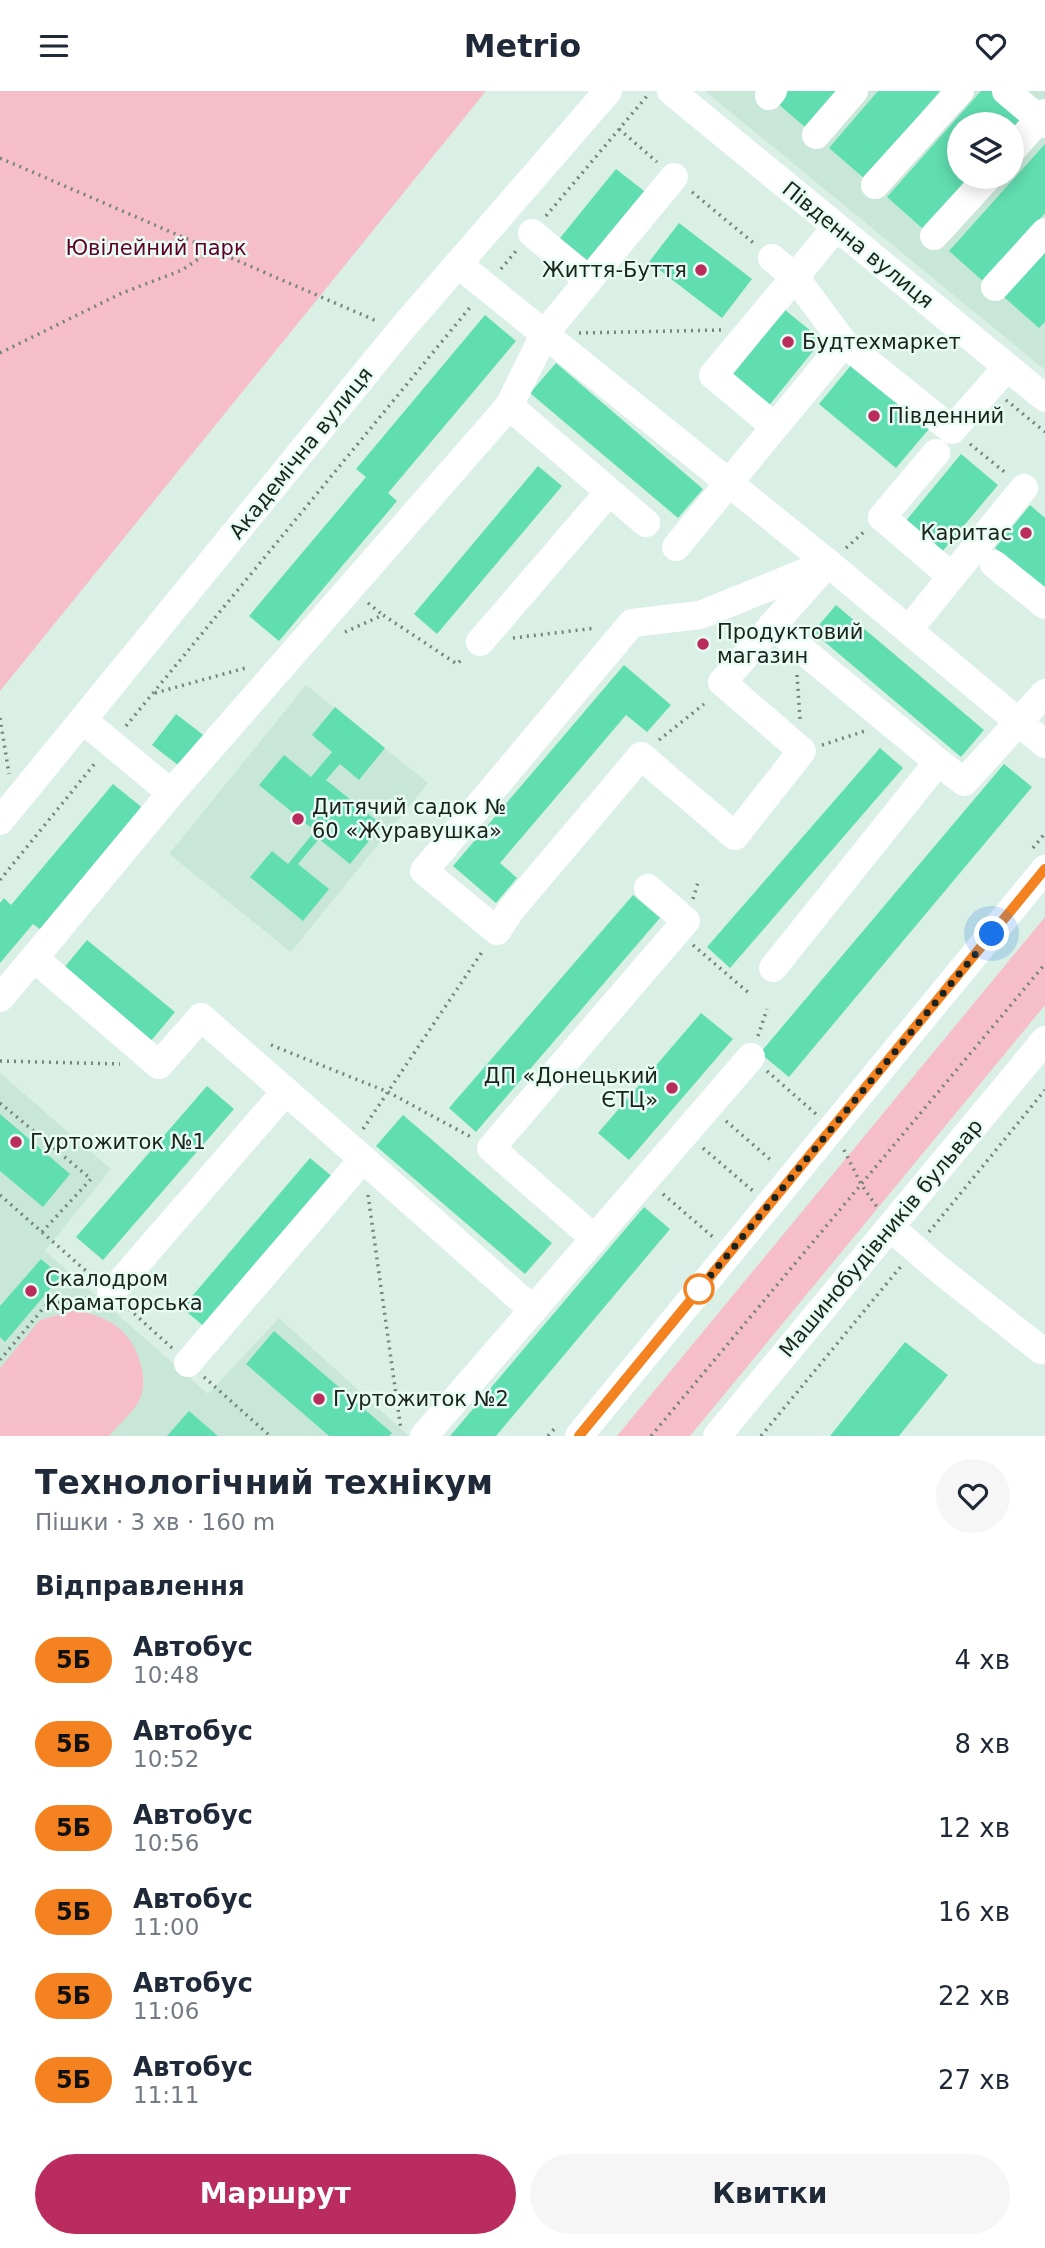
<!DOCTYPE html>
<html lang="uk">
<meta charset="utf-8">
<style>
:root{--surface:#fff;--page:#f6f6f7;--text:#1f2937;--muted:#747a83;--accent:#ba2c5e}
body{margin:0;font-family:"DejaVu Sans",sans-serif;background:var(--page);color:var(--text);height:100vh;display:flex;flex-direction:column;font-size:26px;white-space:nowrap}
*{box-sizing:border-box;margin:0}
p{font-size:23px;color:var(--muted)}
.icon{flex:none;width:38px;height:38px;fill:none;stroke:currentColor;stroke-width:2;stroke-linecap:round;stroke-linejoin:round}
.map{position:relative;height:1345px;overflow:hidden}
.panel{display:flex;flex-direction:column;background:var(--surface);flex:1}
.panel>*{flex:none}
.badge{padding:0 14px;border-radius:23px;font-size:24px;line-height:46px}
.tools{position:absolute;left:947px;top:21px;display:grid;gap:14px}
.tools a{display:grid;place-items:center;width:77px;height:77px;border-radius:50%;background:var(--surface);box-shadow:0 4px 18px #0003;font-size:35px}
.you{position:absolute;width:35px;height:35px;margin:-18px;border:5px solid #fff;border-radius:50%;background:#1a73e8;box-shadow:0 0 0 10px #1a73e833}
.map>.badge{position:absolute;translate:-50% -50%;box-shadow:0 0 0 4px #fff}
h2{padding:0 35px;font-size:26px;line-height:63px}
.round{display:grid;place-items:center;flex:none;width:74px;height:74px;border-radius:37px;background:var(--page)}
.headline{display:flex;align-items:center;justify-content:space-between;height:119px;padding:0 35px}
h1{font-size:33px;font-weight:600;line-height:52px}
.button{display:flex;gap:14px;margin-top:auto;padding:14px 35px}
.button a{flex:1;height:80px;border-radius:42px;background:var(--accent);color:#fff;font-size:28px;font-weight:600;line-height:80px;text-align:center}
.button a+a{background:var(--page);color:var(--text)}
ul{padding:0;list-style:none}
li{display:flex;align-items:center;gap:21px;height:84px;padding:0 35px}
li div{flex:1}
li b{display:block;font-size:26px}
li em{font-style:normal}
li .badge{min-width:77px;font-weight:700;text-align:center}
header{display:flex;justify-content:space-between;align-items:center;height:91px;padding:0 35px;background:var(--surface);font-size:32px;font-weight:600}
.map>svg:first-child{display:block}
.built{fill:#c9e7d9;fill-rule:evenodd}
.green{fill:#f6bec9}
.building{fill:#61deb1}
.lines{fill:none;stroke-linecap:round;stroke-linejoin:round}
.path{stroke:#75847d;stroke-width:3.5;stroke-dasharray:2 5;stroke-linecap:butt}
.minor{stroke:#fff;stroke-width:28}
.line-casing{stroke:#fff;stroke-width:16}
.line{stroke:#f58220;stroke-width:10}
.walk{stroke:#1b231f;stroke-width:7;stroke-dasharray:0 12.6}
.poi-dot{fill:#ba2c5e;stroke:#e7fcf3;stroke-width:2.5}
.stop-dot{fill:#fff;stroke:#f58220;stroke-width:3.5}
.labels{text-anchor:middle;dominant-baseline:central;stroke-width:5;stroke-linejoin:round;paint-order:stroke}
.street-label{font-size:21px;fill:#1b231f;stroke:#e7fcf3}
.park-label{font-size:21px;fill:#600029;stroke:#e7fcf3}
.poi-label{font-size:21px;fill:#1b231f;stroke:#e7fcf3;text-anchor:start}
</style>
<header><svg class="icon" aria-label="menu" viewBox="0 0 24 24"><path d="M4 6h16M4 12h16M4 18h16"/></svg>Metrio<svg class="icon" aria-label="heart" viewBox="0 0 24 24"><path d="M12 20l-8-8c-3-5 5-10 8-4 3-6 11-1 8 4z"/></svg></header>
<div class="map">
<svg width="1045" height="1345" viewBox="0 0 1045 1345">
<rect width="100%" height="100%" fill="#daefe5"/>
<!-- built -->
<g class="built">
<path d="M705,0H1045V279ZM959,33H1012V86H959Z"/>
<path d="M306,594L428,692L291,861L169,763Z"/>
<path d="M0,982L111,1078L45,1160L208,1303L279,1227L409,1345H0Z"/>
</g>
<!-- green -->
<g class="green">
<path d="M0,0H486L0,600Z"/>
<path d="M1045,826V914L690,1345H617Z"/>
<path d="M76,1219C92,1223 107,1227 120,1238C138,1253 151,1291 138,1312C130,1324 118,1334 109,1345H0V1277L40,1229Z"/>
</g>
<!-- building -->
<g class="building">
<path d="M788,0H837L805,36L777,12Z"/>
<path d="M878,0H940L865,88L829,57Z"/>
<path d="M981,0H994L1023,25L1012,37V33H959V86H969L923,138L887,106Z"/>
<path d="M1045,53V122L984,191L949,160Z"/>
<path d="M616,78L653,107L597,177L560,147Z"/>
<path d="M679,132L752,188L722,227L649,171Z"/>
<path d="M1045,161V231L1039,237L1004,206Z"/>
<path d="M785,219L822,249L767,317L730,287Z"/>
<path d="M485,224L516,250L388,402L397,410L279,550L249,525L366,386L356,378Z"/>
<path d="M556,272L703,398L678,427L530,302Z"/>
<path d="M852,273L929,338L896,377L819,313Z"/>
<path d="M961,363L998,394L941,462L905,431Z"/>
<path d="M538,375L562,395L437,543L414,523Z"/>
<path d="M1030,414L1045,427V498L995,457Z"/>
<path d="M836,514L984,639L961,666L813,541Z"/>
<path d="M624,574L671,614L647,641L626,624L500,772L517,787L496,812L453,775Z"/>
<path d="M335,616L385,657L359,689L340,673L326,689L382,734L350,773L319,748L298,773L329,798L303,830L250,786L272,760L288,773L315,740L259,694L284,664L311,686L332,661L312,644Z"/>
<path d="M176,623L206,646L182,677L152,654Z"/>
<path d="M880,657L903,677L730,877L707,856Z"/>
<path d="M1004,673L1032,696L789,986L760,962Z"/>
<path d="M113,693L144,718L41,839L33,833L0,872V812L4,807L11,814Z"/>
<path d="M633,804L660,827L476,1041L449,1017Z"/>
<path d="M87,849L175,921L151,950L63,878Z"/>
<path d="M701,922L733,948L629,1069L598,1042Z"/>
<path d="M207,995L234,1018L103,1169L76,1146Z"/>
<path d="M0,1023L70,1083L43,1116L0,1080Z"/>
<path d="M403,1024L552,1152L525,1183L376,1055Z"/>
<path d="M310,1067L340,1092L212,1242L182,1217Z"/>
<path d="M644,1116L670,1138L496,1345H450Z"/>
<path d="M41,1168L61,1185L5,1251L0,1246V1215Z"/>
<path d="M274,1240L392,1342L389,1345H329L246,1273Z"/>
<path d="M905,1251L948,1284L899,1345H830Z"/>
<path d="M189,1320L218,1345H167Z"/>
</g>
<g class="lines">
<!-- path -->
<g class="path">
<path d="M619,38L657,71"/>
<path d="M0,67L379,231"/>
<path d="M692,101L756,154"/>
<path d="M546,125L647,5"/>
<path d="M501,178L516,160"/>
<path d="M579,242L722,239"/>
<path d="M0,262L122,202L182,179L212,159"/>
<path d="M1006,309L1045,341"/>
<path d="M970,353L1007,383"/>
<path d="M846,457L866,439"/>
<path d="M368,512L383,524"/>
<path d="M345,541L383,524L457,573L463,567"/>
<path d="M513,547L596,537"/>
<path d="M797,584L800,628"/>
<path d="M155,602L249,576"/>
<path d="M0,627L9,683"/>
<path d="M126,635L472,214"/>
<path d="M659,649L704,613"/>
<path d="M822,654L865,640"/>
<path d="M1033,757L1045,742"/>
<path d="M0,789L96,671"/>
<path d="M693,808L699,788"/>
<path d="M693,854L750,903"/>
<path d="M758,945L767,918"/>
<path d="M271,954L388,1001L471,1046"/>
<path d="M0,970L120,973"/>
<path d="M767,980L816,1023"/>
<path d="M0,1012L91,1088L42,1141"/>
<path d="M726,1030L773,1071"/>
<path d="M363,1038L484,858"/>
<path d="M703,1057L753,1100"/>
<path d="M844,1059L861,1093L877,1116"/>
<path d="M663,1103L713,1146"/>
<path d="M0,1104L94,1187"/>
<path d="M368,1104L401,1339"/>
<path d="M929,1141L1045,999"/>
<path d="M129,1218L172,1257"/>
<path d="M0,1269L46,1214L90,1206"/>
<path d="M204,1286L270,1345"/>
<path d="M548,1345L556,1336"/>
<path d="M651,1345L1045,873"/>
<path d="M761,1345L902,1174"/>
</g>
<!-- minor -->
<g class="minor">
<path d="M671,0L1045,307"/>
<path d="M1006,0L1045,33"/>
<path d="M769,5L773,0"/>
<path d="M816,44L854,0"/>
<path d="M1012,59L1045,22"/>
<path d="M875,94L960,0"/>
<path d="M532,142L588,189"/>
<path d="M934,145L988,86"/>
<path d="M772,167L795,186L836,136"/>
<path d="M458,173L828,472L1045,653"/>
<path d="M995,196L1045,141"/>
<path d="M774,335L713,284L795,186L844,252L952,339L1007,276"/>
<path d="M936,362L882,426L951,485"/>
<path d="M646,432L509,315L545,242L674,86"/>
<path d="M676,456L844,252"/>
<path d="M828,472L722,591L802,660L735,745L641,665L510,820L497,840L424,780L632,532L700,524Z"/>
<path d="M994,473L1045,514"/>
<path d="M772,534L938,671"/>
<path d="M909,538L1024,397"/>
<path d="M480,551L609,401"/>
<path d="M83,629L171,702"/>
<path d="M0,730L400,240L608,0"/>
<path d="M34,867L171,702L509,315"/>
<path d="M773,877L938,671L964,691L1045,602"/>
<path d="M0,907L34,867L159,974L201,926L363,1068"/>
<path d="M890,1136L941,1180L1041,1259"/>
<path d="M594,1147L491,1057L686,830L648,797"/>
<path d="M111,1202L286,1000"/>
<path d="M188,1272L363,1068L533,1219"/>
<path d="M424,1345L751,966"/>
<path d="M579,1345L1045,778"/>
<path d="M717,1345L1045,949"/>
</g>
</g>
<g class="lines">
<defs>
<path id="line" d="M579,1345L1045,778"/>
</defs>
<!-- line casing -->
<use href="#line" class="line-casing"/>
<!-- line -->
<use href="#line" class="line"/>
<!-- walk -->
<path class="walk" d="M699,1198L697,1201L992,843"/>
</g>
<!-- markers -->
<g class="poi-dot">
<circle cx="701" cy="179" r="7"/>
<circle cx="788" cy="251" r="7"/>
<circle cx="874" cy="325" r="7"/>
<circle cx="1026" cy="442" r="7"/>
<circle cx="703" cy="553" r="7"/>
<circle cx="298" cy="728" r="7"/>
<circle cx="672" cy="997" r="7"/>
<circle cx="16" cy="1051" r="7"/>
<circle cx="31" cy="1200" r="7"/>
<circle cx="319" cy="1308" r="7"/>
</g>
<circle class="stop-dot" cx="699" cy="1198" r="14"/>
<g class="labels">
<!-- street labels -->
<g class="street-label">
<text transform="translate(858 154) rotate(39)">Південна вулиця</text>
<text transform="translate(301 362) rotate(-51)">Академічна вулиця</text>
<text transform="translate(881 1147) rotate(-50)">Машинобудівників бульвар</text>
</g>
<!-- park labels -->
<g class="park-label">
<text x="156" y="157">Ювілейний парк</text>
</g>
<!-- poi labels -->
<g class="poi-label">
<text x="687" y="179" text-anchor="end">Життя-Буття</text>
<text x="802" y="251">Будтехмаркет</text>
<text x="888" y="325">Південний</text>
<text x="1012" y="442" text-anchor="end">Каритас</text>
<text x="717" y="541">Продуктовий<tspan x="717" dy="24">магазин</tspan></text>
<text x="312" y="716">Дитячий садок №<tspan x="312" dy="24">60 «Журавушка»</tspan></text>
<text x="658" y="985" text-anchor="end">ДП «Донецький<tspan x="658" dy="24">ЄТЦ»</tspan></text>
<text x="30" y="1051">Гуртожиток №1</text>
<text x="45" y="1188">Скалодром<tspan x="45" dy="24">Краматорська</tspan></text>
<text x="333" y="1308">Гуртожиток №2</text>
</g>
</g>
</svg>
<div class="tools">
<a><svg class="icon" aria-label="layers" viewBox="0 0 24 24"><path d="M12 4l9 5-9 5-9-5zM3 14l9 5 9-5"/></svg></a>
</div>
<div class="you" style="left:992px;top:843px"></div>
</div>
<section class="panel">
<div class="headline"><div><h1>Технологічний технікум</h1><p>Пішки · 3 хв · 160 m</p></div><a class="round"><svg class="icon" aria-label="heart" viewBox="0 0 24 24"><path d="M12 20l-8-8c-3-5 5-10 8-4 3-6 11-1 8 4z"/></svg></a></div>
<h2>Відправлення</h2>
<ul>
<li><span class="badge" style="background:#f58220;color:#111">5Б</span><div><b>Автобус</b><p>10:48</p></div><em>4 хв</em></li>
<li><span class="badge" style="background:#f58220;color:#111">5Б</span><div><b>Автобус</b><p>10:52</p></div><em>8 хв</em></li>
<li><span class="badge" style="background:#f58220;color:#111">5Б</span><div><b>Автобус</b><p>10:56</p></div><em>12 хв</em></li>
<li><span class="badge" style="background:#f58220;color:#111">5Б</span><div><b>Автобус</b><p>11:00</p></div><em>16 хв</em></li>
<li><span class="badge" style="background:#f58220;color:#111">5Б</span><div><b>Автобус</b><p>11:06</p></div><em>22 хв</em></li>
<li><span class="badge" style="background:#f58220;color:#111">5Б</span><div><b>Автобус</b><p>11:11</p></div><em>27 хв</em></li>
</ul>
<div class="button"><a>Маршрут</a><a>Квитки</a></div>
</section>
